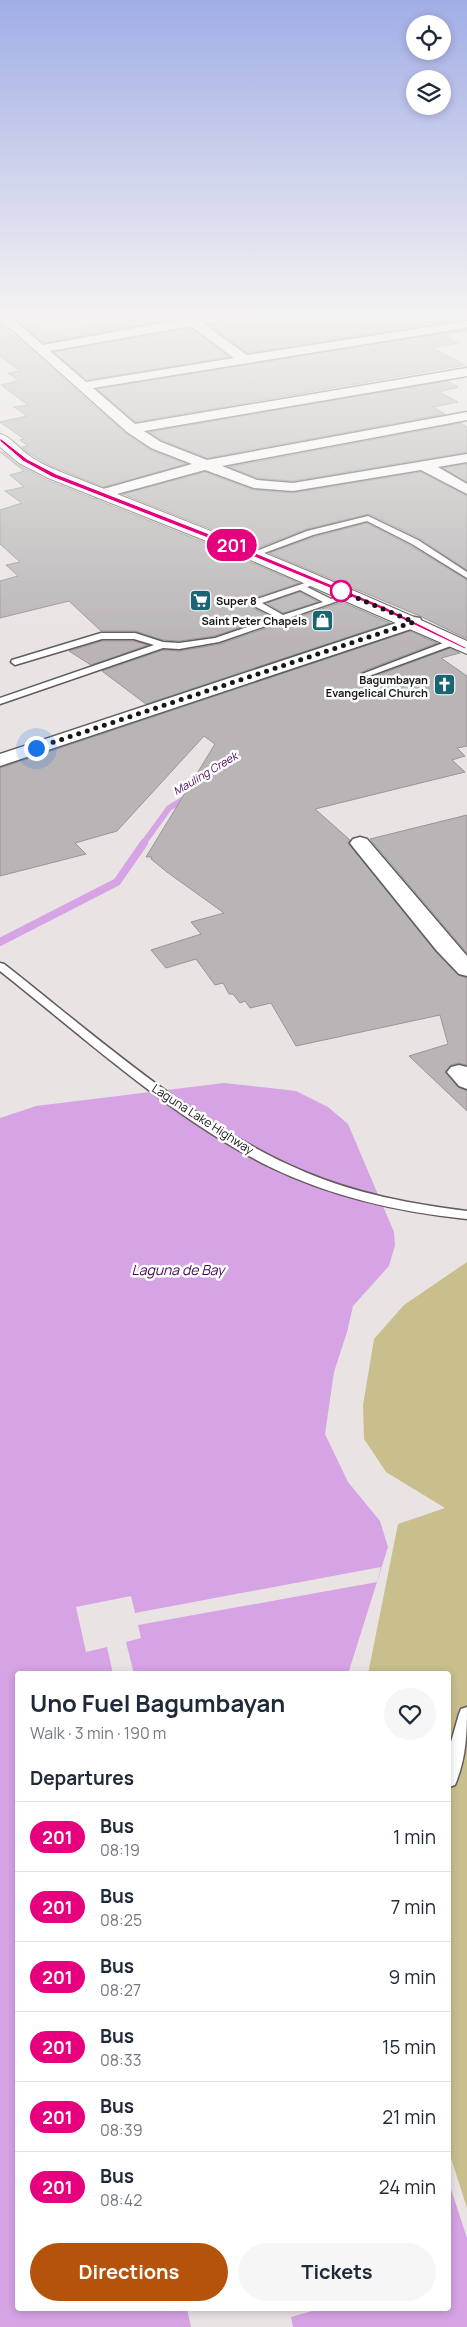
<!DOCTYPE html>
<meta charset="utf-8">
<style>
:root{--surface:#fff;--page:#f6f6f7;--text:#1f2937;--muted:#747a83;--line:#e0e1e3;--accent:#b45309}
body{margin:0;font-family:Manrope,sans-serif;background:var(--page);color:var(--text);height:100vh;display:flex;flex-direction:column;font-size:19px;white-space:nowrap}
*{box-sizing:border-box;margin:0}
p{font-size:16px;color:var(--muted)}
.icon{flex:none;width:28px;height:28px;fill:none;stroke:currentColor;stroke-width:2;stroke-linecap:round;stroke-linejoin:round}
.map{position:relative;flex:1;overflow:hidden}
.details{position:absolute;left:15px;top:1671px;width:436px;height:640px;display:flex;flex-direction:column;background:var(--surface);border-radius:5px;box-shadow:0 2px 8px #0003}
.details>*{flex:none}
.badge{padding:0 10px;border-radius:16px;font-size:18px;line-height:32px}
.tools{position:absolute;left:406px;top:15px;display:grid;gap:10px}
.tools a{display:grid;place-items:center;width:45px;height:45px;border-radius:50%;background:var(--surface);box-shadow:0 2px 8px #0003;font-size:25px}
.you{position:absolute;width:25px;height:25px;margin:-12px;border:4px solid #fff;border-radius:50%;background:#1a73e8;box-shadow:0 0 0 8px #1a73e833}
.map>.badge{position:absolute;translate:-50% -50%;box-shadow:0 0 0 2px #fff}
h2{padding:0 15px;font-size:19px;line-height:45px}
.round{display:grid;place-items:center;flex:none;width:52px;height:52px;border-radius:26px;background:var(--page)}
.head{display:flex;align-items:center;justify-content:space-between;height:85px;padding:0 15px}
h1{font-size:24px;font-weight:700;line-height:38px}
.action{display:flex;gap:10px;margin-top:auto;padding:10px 15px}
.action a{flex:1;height:58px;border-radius:30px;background:var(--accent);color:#fff;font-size:20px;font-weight:700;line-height:58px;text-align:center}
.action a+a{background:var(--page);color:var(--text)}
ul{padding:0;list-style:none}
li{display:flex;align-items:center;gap:15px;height:70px;padding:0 15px;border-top:1px solid var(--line)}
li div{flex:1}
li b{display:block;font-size:19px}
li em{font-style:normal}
li .badge{min-width:55px;font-weight:700;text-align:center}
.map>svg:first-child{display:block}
.green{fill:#c9bf8c}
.water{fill:#d6a3e4}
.pier{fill:#e9e4e3}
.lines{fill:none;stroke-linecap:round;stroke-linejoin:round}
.stream-far1{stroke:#d6a3e4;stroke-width:6}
.stream{stroke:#d6a3e4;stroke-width:8}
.building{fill:#b9b5b6;stroke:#999596}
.lane-casing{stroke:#605c5b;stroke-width:3}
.street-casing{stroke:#605c5b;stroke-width:3}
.secondary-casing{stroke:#605c5b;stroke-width:2}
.lane{fill:#fff;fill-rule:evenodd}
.street{fill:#fff;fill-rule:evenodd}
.secondary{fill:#fff;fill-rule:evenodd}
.line{fill:#e6007e;stroke:#fff}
.walk{stroke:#181616;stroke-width:5;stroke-dasharray:0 9}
.stop-dot{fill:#fff;stroke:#e6007e;stroke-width:2.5}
.labels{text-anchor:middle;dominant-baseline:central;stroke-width:5;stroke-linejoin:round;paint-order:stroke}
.far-poi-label{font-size:11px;font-weight:bold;fill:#181616;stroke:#fff;text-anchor:end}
.far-water-label{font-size:11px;font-style:italic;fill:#460455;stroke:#fff}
.street-label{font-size:12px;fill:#181616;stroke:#fff}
.water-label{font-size:14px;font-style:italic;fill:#460455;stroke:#fff}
</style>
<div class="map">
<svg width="467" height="2327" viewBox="0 0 467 2327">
<rect width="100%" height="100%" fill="#e9e4e3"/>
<!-- green -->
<path class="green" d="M467,1262V2208L449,2152V1674H368L398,1524L445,1508L386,1472L364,1439L363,1405L374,1339L404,1305Z"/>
<!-- water -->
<path class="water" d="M224,1083L296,1091L328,1107L348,1124L394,1232L395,1245L389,1266L353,1306L347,1332L334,1372L325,1434L348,1482L380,1521L388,1547L348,1674H18V2309H449V2183L467,2238V2327H0V1118L36,1106Z"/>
<!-- pier -->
<g class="pier">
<path d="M381,1567L377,1582L138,1625L141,1638L126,1642L134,1674H113L107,1647L86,1652L76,1607L131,1596L135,1613Z"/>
<path d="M187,2309H319L291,2317L293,2327H191Z"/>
</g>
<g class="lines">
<!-- stream-far1 -->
<path class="stream-far1" d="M143,844L169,808L191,795"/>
<!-- stream -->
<path class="stream" d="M0,942L117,882L144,843"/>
</g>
<!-- building -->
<g class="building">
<path d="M32,319L48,332L141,319H174L44,343L17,320Z"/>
<path d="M220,319H467L247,353L209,325L216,324Z"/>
<path d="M0,323L126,434L150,450L186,464L104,487L51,466L27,452L22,447L28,446L20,440L24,439L0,422L27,416L14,407L28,405L1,385L19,381L8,373L20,371L0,356Z"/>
<path d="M191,328L229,357L87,380L54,352Z"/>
<path d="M467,329V331L444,335L458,343L432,348L465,365L136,422L97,389Z"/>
<path d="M447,381L458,387L439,392L458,402L433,407L445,414L207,458L162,440L149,432Z"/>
<path d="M461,423L467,427V452L293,481L257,478L229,467Z"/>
<path d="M0,452H3L18,465L47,480L208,544L299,583L252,599L253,608L271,617L215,636L179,641L163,640L135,631H101L69,601L0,618V581L18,576L6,565L20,562L0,544V510L22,503L5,491L24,487L10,475L24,471Z"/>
<path d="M467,464V482L443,468Z"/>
<path d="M205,472L253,490L293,493L421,472L467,496V570L419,538L369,514L307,529L258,548L123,494Z"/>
<path d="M367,523L411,546L467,580V639L420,616L269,553L314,537Z"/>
<path d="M300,592L318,602L283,613L267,603Z"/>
<path d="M342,602L390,623L146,704L102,671L163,650L179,651L220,644Z"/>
<path d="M410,631L437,643L361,672L360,675L370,678L450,648L460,653L441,658L467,676V746L457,748L465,756L452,760L465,772L315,809L350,840L348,843L352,848L436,952L458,975L467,978V1065L459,1063L451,1065L445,1072L458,1087L467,1091V1111L409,1056L448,1044L440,1015L296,1046L271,1003L250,1008L245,1001L240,1003L233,994H229L223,983L215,985L196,959L166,968L151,950L201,934L191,922L224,913L167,872L151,859L152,857H146L215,744L204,736L117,831L75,843L86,854L0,876V768Z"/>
<path d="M102,641H134L148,645L91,665L69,651Z"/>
<path d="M467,815V953L370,839Z"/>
</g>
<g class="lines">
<defs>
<g id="lane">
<path d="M368,516L418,540L467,572V578L412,544L367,521L313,535L256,556L249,554L307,531Z"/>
<path d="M317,579H320V583L307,587L331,599L351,593L355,595L219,642L179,649L163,648L0,704V698L154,645L134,639H102L15,665L11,662L12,660L101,633H135L163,642L179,643L215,638L276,617L254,606V600ZM300,590L323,602L283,615L262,603Z"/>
<path d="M456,638L459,639V643L369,676L362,674Z"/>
<path d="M0,963L4,964C96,1036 197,1127 305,1172C357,1194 412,1204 467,1211V1219C399,1212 332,1197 270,1167C173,1119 85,1038 0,971Z"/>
<path d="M467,1707C467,1734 466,1759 455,1785L449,1787V1749L459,1714L461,1709Z"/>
</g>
<g id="street">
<path d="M0,319H13L43,345L183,319H218L216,322L204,324L247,355L467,321V327L465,328L93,388L135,424L467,368V376L144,431L161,442L207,460L467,412V420L222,466L257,480L293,483L467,454V462L438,467L467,484V494L421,470L293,491L254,488L205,470L106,497H96L94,494L96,491L192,464L151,448L127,432ZM191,326L234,358L86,382L50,351Z"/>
<path d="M414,617L420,618L422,622L420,626L0,766V754Z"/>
<path d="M360,837L367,839L467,956V976L459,974L437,951L353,847L350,843L353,839Z"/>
<path d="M459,1065L467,1067V1089L459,1086L447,1072L451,1067Z"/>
</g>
<path id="secondary" d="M0,434C12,437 20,450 30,456C42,465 58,471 71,476C205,528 337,581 467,641V654L209,542L48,478L19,463L0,447Z"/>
</defs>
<!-- lane casing -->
<use href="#lane" class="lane-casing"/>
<!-- street casing -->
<use href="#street" class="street-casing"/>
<!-- secondary casing -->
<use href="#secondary" class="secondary-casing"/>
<!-- lane -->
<use href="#lane" class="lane"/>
<!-- street -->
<use href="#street" class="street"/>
<!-- secondary -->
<use href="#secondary" class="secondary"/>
</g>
<!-- sky -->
<linearGradient id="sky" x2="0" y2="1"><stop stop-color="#a1ade6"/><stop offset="0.49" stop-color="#f5f3f2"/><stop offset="1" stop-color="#f5f3f2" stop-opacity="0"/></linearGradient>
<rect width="467" height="645" fill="url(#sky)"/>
<!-- line -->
<path class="line" d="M0,438L27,459L56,474L217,537L385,607L467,648L465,649L381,609L213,540L52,477L23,461L0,441Z"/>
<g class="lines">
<!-- walk -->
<path class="walk" d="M36,748L414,622L350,595L340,598L341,591"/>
</g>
<!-- icons -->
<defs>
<symbol id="supermarket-square" viewBox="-11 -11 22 22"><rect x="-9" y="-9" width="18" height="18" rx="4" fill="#1b6472" stroke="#fff"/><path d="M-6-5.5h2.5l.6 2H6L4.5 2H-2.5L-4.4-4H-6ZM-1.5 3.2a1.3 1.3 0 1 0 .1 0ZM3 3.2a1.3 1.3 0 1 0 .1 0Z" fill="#fff"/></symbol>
<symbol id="shop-square" viewBox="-11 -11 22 22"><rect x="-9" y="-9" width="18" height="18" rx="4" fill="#1b6472" stroke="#fff"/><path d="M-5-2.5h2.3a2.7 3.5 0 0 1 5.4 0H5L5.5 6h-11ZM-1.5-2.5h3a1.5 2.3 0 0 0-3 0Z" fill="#fff"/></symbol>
<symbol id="church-square" viewBox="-11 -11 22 22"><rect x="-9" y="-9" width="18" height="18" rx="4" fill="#1b6472" stroke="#fff"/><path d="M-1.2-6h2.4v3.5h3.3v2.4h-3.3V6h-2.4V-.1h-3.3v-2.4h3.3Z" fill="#fff"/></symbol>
</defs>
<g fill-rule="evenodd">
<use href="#supermarket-square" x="188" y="588" width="25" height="25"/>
<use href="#shop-square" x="310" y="608" width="25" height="25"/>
<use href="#church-square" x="432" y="672" width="25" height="25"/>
</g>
<!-- markers -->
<circle class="stop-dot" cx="341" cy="591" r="10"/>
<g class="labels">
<!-- far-poi labels -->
<g class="far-poi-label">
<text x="216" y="600" text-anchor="start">Super 8</text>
<text x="307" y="620">Saint Peter Chapels</text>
<text x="428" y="679">Bagumbayan<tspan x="428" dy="13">Evangelical Church</tspan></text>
</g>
<!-- far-water labels -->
<g class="far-water-label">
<text transform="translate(205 773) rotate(-31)">Mauling Creek</text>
</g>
<!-- street labels -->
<g class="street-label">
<text transform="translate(203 1119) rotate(33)">Laguna Lake Highway</text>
</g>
<!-- water labels -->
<g class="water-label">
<text x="178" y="1269">Laguna de Bay</text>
</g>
</g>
</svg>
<div class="tools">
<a><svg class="icon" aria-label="locate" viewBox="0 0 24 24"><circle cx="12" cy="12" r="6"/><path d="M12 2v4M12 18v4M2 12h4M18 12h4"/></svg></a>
<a><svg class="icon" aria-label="layers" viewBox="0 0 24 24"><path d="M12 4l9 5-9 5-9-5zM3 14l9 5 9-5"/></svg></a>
</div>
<div class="you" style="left:36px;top:748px"></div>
<b class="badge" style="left:232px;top:545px;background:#e6007e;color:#fff">201</b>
<section class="details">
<div class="head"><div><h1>Uno Fuel Bagumbayan</h1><p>Walk · 3 min · 190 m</p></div><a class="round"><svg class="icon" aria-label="heart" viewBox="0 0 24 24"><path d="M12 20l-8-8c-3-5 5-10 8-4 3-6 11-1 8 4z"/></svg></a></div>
<h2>Departures</h2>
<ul>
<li><span class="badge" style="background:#e6007e;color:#fff">201</span><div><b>Bus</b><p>08:19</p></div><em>1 min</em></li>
<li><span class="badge" style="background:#e6007e;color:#fff">201</span><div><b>Bus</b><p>08:25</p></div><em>7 min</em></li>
<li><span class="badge" style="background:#e6007e;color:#fff">201</span><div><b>Bus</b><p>08:27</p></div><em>9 min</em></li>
<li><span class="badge" style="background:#e6007e;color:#fff">201</span><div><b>Bus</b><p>08:33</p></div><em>15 min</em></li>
<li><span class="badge" style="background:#e6007e;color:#fff">201</span><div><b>Bus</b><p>08:39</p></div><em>21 min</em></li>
<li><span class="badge" style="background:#e6007e;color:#fff">201</span><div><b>Bus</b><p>08:42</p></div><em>24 min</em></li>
</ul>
<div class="action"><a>Directions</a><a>Tickets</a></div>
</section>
</div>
